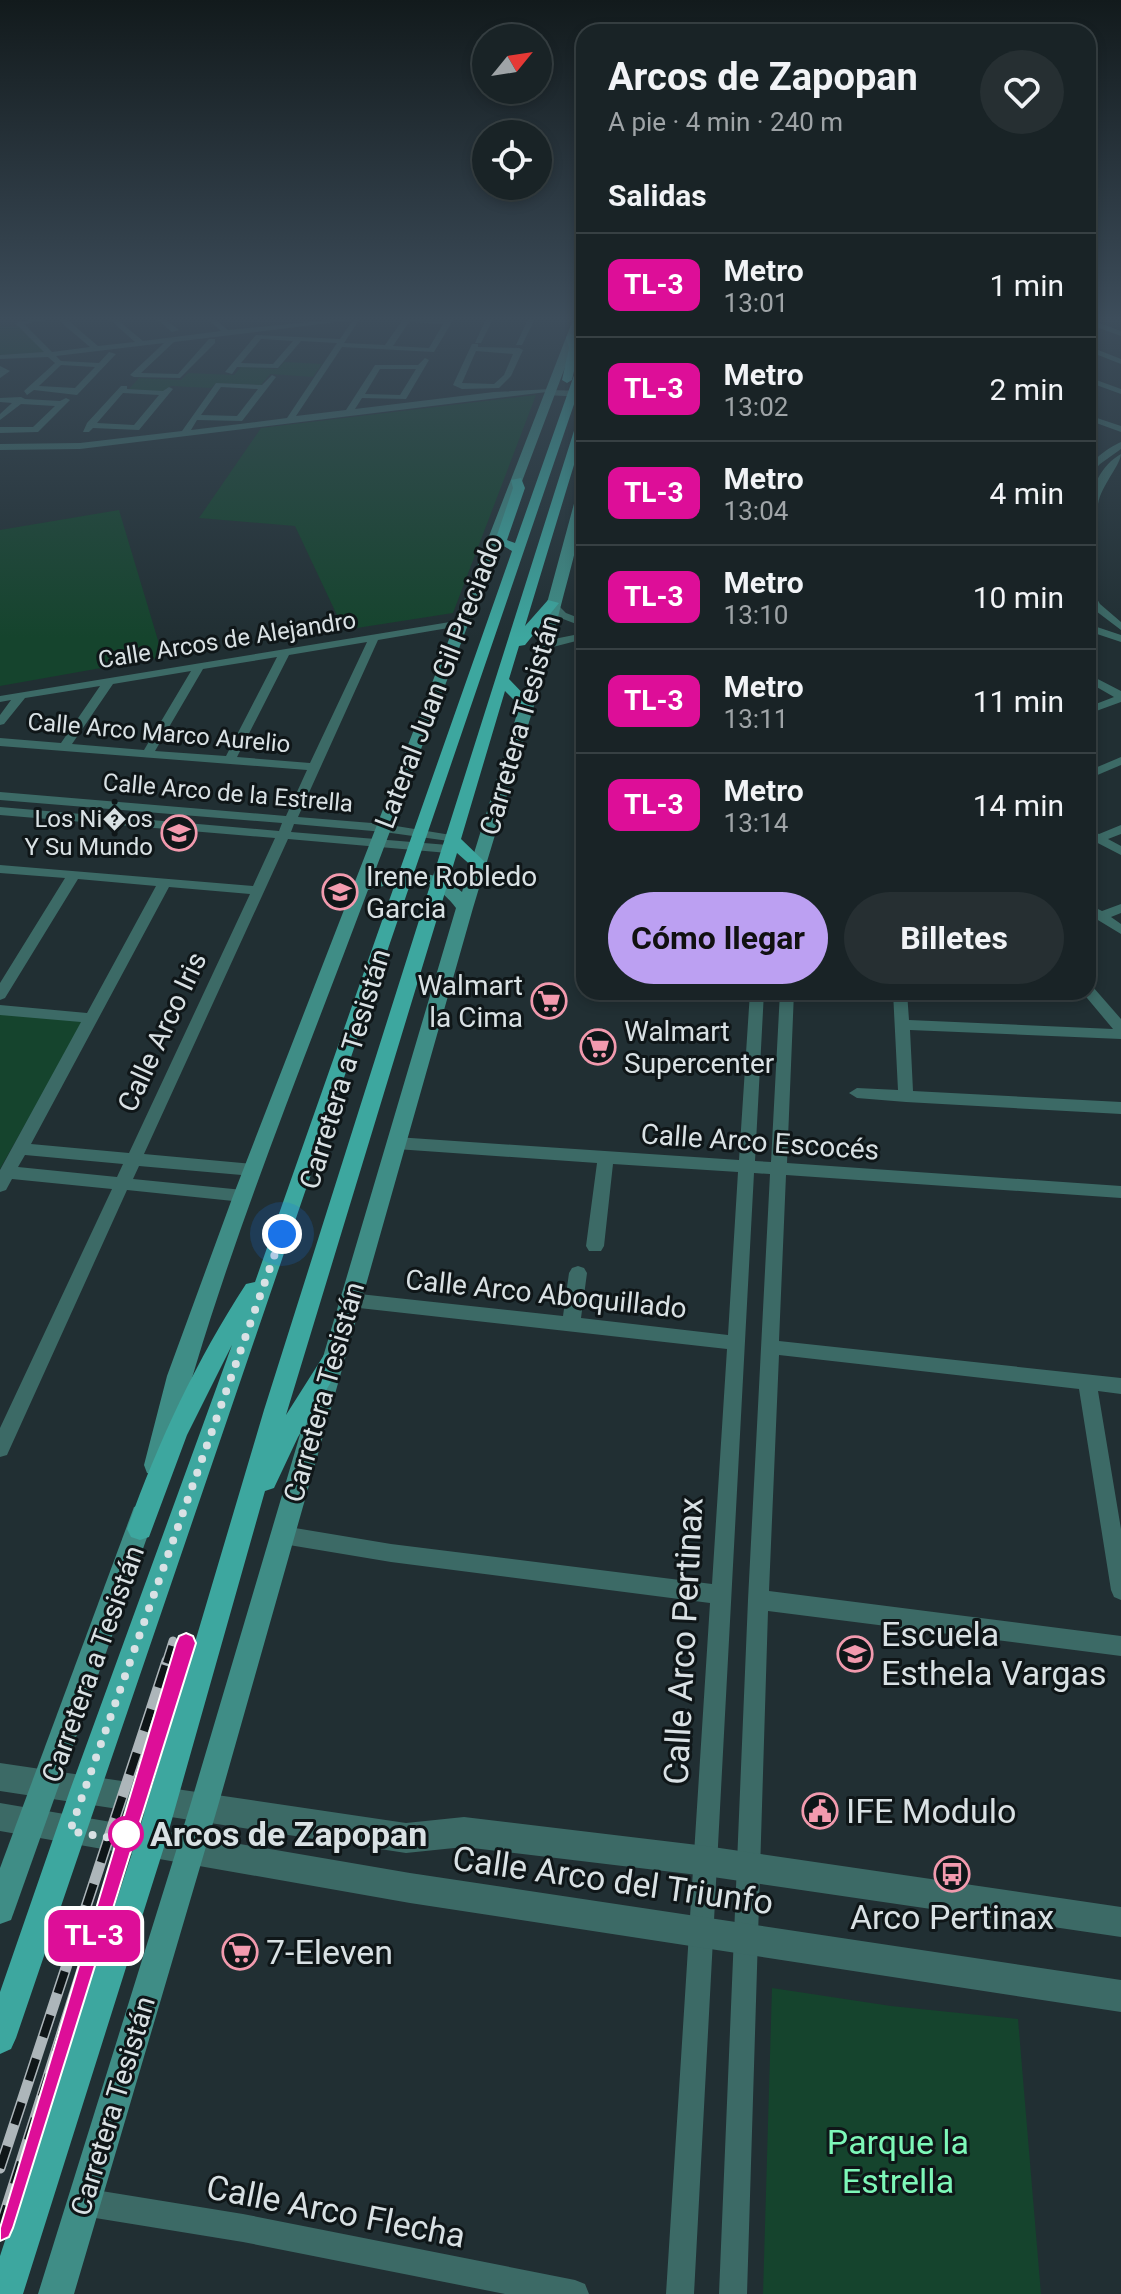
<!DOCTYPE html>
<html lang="es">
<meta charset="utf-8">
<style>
:root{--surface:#192326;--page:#262f32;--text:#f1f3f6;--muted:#9fa4a7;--line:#374043;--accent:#bca0f2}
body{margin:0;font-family:Roboto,sans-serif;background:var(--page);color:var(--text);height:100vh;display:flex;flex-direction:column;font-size:30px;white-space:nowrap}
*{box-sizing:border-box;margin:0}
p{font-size:26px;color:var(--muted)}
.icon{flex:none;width:44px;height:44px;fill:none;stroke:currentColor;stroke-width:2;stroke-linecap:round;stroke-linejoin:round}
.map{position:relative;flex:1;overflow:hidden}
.side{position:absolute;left:576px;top:24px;width:520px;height:976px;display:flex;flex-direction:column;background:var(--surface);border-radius:24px;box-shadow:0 4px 12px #0003,0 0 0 2px var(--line)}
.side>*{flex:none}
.badge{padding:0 16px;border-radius:12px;font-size:28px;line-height:52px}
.needle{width:52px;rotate:60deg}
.fabs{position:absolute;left:472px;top:24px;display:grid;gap:16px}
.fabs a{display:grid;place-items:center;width:80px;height:80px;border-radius:50%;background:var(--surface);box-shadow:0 4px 12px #0003,0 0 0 2px var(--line);font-size:40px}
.you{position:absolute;width:40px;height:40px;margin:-20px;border:6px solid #fff;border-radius:50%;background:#1a73e8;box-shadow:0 0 0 12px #1a73e833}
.map>.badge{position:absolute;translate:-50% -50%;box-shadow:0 0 0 4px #fff}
h2{padding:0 32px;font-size:30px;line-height:72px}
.round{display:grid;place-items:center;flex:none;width:84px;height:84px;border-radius:42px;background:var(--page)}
.summary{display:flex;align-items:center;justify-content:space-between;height:136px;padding:0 32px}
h1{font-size:38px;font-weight:700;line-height:60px}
.action{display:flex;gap:16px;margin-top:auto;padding:16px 32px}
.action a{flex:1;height:92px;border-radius:48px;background:var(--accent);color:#111;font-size:32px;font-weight:700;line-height:92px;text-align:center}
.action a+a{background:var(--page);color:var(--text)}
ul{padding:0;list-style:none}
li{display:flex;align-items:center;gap:24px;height:104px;padding:0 32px;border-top:2px solid var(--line)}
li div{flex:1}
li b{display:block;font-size:30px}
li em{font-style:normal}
li .badge{min-width:88px;font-weight:700;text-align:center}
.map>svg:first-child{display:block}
.green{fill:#15442d}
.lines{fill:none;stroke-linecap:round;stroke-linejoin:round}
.minor{fill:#3c6a66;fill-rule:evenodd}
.tertiary{fill:#3c6a66;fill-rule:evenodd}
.secondary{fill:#3f8d86;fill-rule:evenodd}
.primary{fill:#3da79f;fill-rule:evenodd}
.rail-far1-casing{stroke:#adb6ba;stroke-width:9}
.rail-casing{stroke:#adb6ba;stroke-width:11}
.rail-far1{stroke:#0f1618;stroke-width:6;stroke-dasharray:18;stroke-linecap:butt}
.rail{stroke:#0f1618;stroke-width:8;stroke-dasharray:23;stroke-linecap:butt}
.line{fill:#dd0e98;stroke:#fff;stroke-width:2}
.walk{stroke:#d9e1e4;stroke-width:8;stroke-dasharray:0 14.4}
.stop-dot{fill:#fff;stroke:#dd0e98;stroke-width:4}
.labels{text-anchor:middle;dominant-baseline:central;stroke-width:6;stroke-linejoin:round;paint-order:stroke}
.far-street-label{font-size:24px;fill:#d9e1e4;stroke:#0f1618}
.far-poi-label{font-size:24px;fill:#d9e1e4;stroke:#0f1618;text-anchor:end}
.street-label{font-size:28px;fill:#d9e1e4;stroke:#0f1618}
.poi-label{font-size:28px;fill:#d9e1e4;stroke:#0f1618;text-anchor:start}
.near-poi-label{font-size:34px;fill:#d9e1e4;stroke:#0f1618;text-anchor:start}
.near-street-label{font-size:34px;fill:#d9e1e4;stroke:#0f1618}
.near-stop-label{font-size:34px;font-weight:bold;fill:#d9e1e4;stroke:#0f1618;text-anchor:start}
.near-park-label{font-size:34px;fill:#7df8b8;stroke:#0f1618}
</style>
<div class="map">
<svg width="1121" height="2294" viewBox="0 0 1121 2294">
<rect width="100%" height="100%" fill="#212f33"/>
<!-- green -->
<g class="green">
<path d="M0,326L21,327L48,352L0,355Z"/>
<path d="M284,362L322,364L313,377L270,374L261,385L216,383L211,388L171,386L162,392L129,389L139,378L181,380L188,373L234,375L241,367L278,369Z"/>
<path d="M536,395L453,613L344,630L295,526L199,518L261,428Z"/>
<path d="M119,510L163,657L0,686V530Z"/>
<path d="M0,1014L84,1020L0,1169Z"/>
<path d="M772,1988L891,2006L1018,2019L1041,2294H763Z"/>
</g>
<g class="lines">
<!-- minor -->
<g class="minor">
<path d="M44,317H64L98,346L135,342L107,317H114L143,341L221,331L205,317H212L228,330L361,317L344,343L385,345L404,318L446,320L448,317H455L434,352L342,347L296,416L346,410L375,365H418L425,358L429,360L406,399L362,398L355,409L494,392L551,389L555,391L80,449L0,450V444L80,443L182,431L216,383L262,385L272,375L276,377L242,421L197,420L191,430L287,418L337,343L301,341L278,368L237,367L232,374L225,372L256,335L340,339L353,320L174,342L141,373L178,374L209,339H215V343L180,378L134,377L130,375L164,343L56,356L61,361L99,363L109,352L116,354L77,395L34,390L27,395L24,391L55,363L48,357L0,359V355L44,352L15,323ZM57,318V319L90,347L52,352L24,324ZM409,322L443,324L429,348L393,346ZM261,339L293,341L273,364L241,363ZM61,365L95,367L75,388L39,386ZM380,369H416L400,395L365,394ZM221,387L258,389L237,416L201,415Z"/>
<path d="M154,317H162L179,330L172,332Z"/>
<path d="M487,317H494L481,343H475Z"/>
<path d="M529,317H536L522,345H516Z"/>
<path d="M1088,319L1121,331V336L1088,324Z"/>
<path d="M472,344H478V347L519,348L523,350L511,376L499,388L462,389L453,385ZM476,351L513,354L504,375L494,384L462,383Z"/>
<path d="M1088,346L1121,359V364L1088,351Z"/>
<path d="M0,366L10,371L0,378Z"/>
<path d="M1088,377L1121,389V394L1088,382Z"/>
<path d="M121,386H127V389L163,391L169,387L173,389L139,430L93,428L89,432H83L87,423ZM123,393L159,395L134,425L97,423Z"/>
<path d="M21,397L25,399L60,401L66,398L70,400L38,432L0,433V427H33L55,406L21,404L0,420V414L12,403L0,402V398Z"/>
<path d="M1088,415L1121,426V432L1088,420Z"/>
<path d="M1121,442V449L1100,464L1088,477C1088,460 1107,449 1121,442Z"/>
<path d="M1121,454C1121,464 1101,486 1098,504C1092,533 1095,563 1093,592L1100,604L1121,622V630L1092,608L1088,601C1088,556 1075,480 1121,454Z"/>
<path d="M553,600L566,613L584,620V627L558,617L548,603Z"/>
<path d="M462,620L467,623L466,625L378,640L298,817L384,824L451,835L456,836V842L384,832L294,824L291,832L448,845L454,849L448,853L288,839L144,1154L253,1164L259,1166L261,1170L259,1174L253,1176L139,1166L133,1179L243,1190L249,1192L251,1196L249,1200L243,1202L127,1190L7,1455L0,1457V1428L112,1189L12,1179L6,1190L0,1192V1170L81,1022L0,1015V1005L87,1013L156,886L78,879L5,998L0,1000V983L65,878L0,873V865L253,886L275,838L0,815V807L279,831L282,823L0,800V792L286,816L307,770L0,746V738L61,743L100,686L25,698L4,724L0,725V715L11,700L0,702V696ZM367,642L310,763L237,757L289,655ZM277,657L226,756L155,751L203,669ZM191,671L144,750L72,744L113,684ZM169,887L250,894L129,1153L31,1144ZM25,1155L123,1164L117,1177L18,1167Z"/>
<path d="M1088,624L1121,635V642L1088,631Z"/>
<path d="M584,633V639L545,649L540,646L549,640Z"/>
<path d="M1088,674L1121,691V702L1088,714V707L1114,697L1088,682Z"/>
<path d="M1121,757V765L1088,779V771Z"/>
<path d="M1121,825V834L1108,839L1121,846V855L1088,838V829L1099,834Z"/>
<path d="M1088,904L1102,911L1121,904V913L1111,917L1121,924V934L1088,914Z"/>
<path d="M1088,985L1093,987L1121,1019V1039L910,1030L913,1091L1121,1102V1114L906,1102L857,1098L849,1093L857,1088L898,1090L893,992H907L909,1020L1113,1029L1082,992H1088Z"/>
<path d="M750,992H764L755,1161L771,1162L780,992H794L787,1163L1121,1186V1198L786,1175L779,1341L1121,1378V1394L1098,1391L1121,1529V1600L1114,1597L1111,1590L1079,1389L779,1355L769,1591L1121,1636V1656L768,1611L747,2294H719L748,1600L770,1174L754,1173L694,2294H666L710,1603L391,1562L283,1544L276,1542L273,1535L276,1528L283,1526L391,1544L712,1584L727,1349L350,1307L344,1305L341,1300L344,1295L350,1293L563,1316L569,1273L572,1268L578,1266L584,1268L587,1273L581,1318L728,1335L738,1172L613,1164L604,1246L601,1251H589L586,1246L597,1163L396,1149L388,1143L396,1137L739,1160Z"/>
<path d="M83,2188L243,2214L575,2280L585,2284L589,2294H505L243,2242L83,2216L73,2212L69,2202L73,2192Z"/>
</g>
<!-- tertiary -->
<g class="tertiary">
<path d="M550,390L584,391V397L546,395V391Z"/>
<path d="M0,1763L406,1823L464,1817L706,1846L1121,1907V1937L706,1876L464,1847L406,1853L0,1791Z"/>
<path d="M0,1803L410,1873L1121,1980V2012L410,1903L0,1831Z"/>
</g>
<!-- secondary -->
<g class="secondary">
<path d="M574,317H584L372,879C405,871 436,867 462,892L538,646L547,603L578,489L584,486C584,539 561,593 552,646L473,908L218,1806L74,2294H38L190,1806L456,908C429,873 407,880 368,890C297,1080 218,1268 168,1465L165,1473L156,1476L147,1473L144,1465L167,1376L233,1196Z"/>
<path d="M143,1504L152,1507L155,1515L15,1909L11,1920L0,1924V1868L131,1515L134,1507Z"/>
</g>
<!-- primary -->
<g class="primary">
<path d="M571,334L576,337L579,348L572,380L567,383L562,380L569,348L566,337Z"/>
<path d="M584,358V375L16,2038L11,2049L0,2054V1992L70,1790L232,1345L187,1435L149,1537L140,1540L131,1537L127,1529C158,1442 196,1361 246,1284L255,1282L512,551L495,541L513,488L511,480L521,478L525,488L507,540L515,543L579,361Z"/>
<path d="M584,412V432L525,626L548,600L559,603L525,645L519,646L509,679L533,704L531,707H521L505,691L461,839L488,865L486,868H474L457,853L286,1415L324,1355L332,1352L340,1355L343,1362L298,1437L274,1488L265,1491L165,1844L23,2294H0V2256L135,1844L264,1410L579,415Z"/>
</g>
<defs>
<g id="rail-far1">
<path d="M166,1663L173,1641"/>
<path d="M180,1663L186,1643"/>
</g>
<g id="rail">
<path d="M0,2168L167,1661"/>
<path d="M0,2228L180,1661"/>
</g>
</defs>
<!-- rail-far1 casing -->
<use href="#rail-far1" class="rail-far1-casing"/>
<!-- rail casing -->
<use href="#rail" class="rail-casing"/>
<!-- rail-far1 -->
<use href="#rail-far1" class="rail-far1"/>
<!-- rail -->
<use href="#rail" class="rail"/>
</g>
<!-- sky -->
<linearGradient id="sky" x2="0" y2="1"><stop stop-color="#121a1c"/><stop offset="0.5" stop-color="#3d4d5b"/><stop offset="1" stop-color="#3d4d5b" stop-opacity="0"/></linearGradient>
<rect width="1121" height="638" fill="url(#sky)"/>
<!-- line -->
<path class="line" d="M186,1633L193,1636L196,1643L13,2228L9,2237L0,2241V2228L176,1643L179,1636Z"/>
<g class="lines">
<!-- walk -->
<path class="walk" d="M126,1834L128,1841L70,1831L282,1234"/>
</g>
<!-- icons -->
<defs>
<symbol id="school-ring" viewBox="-11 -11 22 22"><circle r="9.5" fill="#0f1618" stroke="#f29aae" stroke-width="1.5"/><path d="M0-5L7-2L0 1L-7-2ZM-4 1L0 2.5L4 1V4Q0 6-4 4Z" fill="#f29aae"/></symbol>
<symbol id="supermarket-ring" viewBox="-11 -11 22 22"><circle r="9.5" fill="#0f1618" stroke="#f29aae" stroke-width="1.5"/><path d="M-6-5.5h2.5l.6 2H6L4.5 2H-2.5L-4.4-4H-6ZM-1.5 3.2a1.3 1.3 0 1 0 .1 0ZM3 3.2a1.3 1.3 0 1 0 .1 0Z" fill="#f29aae"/></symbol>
<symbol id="civic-ring" viewBox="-11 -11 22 22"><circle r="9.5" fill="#0f1618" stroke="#f29aae" stroke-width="1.5"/><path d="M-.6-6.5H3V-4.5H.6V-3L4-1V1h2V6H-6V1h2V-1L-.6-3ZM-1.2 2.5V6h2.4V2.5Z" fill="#f29aae"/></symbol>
<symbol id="bus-ring" viewBox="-11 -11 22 22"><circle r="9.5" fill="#0f1618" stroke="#f29aae" stroke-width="1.5"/><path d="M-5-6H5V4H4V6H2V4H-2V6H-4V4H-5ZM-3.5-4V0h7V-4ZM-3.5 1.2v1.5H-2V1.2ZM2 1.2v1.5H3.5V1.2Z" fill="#f29aae"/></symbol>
</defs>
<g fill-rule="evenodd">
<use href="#school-ring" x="159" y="813" width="40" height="40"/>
<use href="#school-ring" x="320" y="872" width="40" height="40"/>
<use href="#supermarket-ring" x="529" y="981" width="40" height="40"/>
<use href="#supermarket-ring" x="578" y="1027" width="40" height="40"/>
<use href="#school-ring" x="835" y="1634" width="40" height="40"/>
<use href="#civic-ring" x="800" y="1791" width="40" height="40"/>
<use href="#bus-ring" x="932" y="1854" width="40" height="40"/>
<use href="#supermarket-ring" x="220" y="1932" width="40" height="40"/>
</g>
<!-- markers -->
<circle class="stop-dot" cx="126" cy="1834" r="16"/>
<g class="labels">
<!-- far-street labels -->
<g class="far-street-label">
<text transform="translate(227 640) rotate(-9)">Calle Arcos de Alejandro</text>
<text transform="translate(159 733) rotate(5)">Calle Arco Marco Aurelio</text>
<text transform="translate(228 793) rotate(5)">Calle Arco de la Estrella</text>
</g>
<!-- far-poi labels -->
<g class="far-poi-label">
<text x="153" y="819">Los Ni�os<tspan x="153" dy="28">Y Su Mundo</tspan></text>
</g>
<!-- street labels -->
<g class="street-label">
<text transform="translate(439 682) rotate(-69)">Lateral Juan Gil Preciado</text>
<text transform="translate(520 725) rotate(-74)">Carretera Tesistán</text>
<text transform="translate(162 1032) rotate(-65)">Calle Arco Iris</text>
<text transform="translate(345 1069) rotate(-73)">Carretera a Tesistán</text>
<text transform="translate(760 1142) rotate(4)">Calle Arco Escocés</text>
<text transform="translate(546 1294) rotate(6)">Calle Arco Aboquillado</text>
<text transform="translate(324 1392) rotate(-74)">Carretera Tesistán</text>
<text transform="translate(93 1664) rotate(-70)">Carretera a Tesistán</text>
<text transform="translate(113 2106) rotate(-73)">Carretera Tesistán</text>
</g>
<!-- poi labels -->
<g class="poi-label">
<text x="366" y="876">Irene Robledo<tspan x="366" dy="32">Garcia</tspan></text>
<text x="523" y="985" text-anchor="end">Walmart<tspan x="523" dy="32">la Cima</tspan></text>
<text x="624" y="1031">Walmart<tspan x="624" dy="32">Supercenter</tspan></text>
</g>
<!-- near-poi labels -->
<g class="near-poi-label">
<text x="881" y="1634">Escuela<tspan x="881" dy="39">Esthela Vargas</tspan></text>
<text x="846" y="1811">IFE Modulo</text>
<text x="952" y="1917" text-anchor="middle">Arco Pertinax</text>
<text x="266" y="1952">7-Eleven</text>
</g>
<!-- near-street labels -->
<g class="near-street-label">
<text transform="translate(683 1641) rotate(-87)">Calle Arco Pertinax</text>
<text transform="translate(613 1880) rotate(8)">Calle Arco del Triunfo</text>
<text transform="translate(336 2211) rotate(11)">Calle Arco Flecha</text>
</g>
<!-- near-stop labels -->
<g class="near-stop-label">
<text x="150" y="1834">Arcos de Zapopan</text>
</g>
<!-- near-park labels -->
<g class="near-park-label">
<text x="898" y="2142">Parque la<tspan x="898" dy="39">Estrella</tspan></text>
</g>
</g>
</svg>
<div class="fabs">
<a><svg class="needle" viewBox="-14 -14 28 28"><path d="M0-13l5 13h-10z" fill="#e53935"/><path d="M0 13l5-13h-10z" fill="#9fa4a7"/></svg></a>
<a><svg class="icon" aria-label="locate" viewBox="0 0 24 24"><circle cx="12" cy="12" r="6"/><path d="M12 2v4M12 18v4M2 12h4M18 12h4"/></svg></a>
</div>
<div class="you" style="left:282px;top:1234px"></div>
<b class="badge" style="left:94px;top:1936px;background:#dd0e98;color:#fff">TL-3</b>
<section class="side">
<div class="summary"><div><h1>Arcos de Zapopan</h1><p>A pie · 4 min · 240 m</p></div><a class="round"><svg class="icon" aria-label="heart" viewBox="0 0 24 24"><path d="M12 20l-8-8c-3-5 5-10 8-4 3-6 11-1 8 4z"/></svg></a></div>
<h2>Salidas</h2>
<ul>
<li><span class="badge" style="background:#dd0e98;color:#fff">TL-3</span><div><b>Metro</b><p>13:01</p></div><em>1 min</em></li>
<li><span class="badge" style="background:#dd0e98;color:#fff">TL-3</span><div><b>Metro</b><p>13:02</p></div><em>2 min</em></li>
<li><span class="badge" style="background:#dd0e98;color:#fff">TL-3</span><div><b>Metro</b><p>13:04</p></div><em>4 min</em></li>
<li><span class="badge" style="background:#dd0e98;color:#fff">TL-3</span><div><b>Metro</b><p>13:10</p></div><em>10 min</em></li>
<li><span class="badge" style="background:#dd0e98;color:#fff">TL-3</span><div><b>Metro</b><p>13:11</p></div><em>11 min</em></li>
<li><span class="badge" style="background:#dd0e98;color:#fff">TL-3</span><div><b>Metro</b><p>13:14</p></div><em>14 min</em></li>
</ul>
<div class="action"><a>Cómo llegar</a><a>Billetes</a></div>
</section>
</div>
